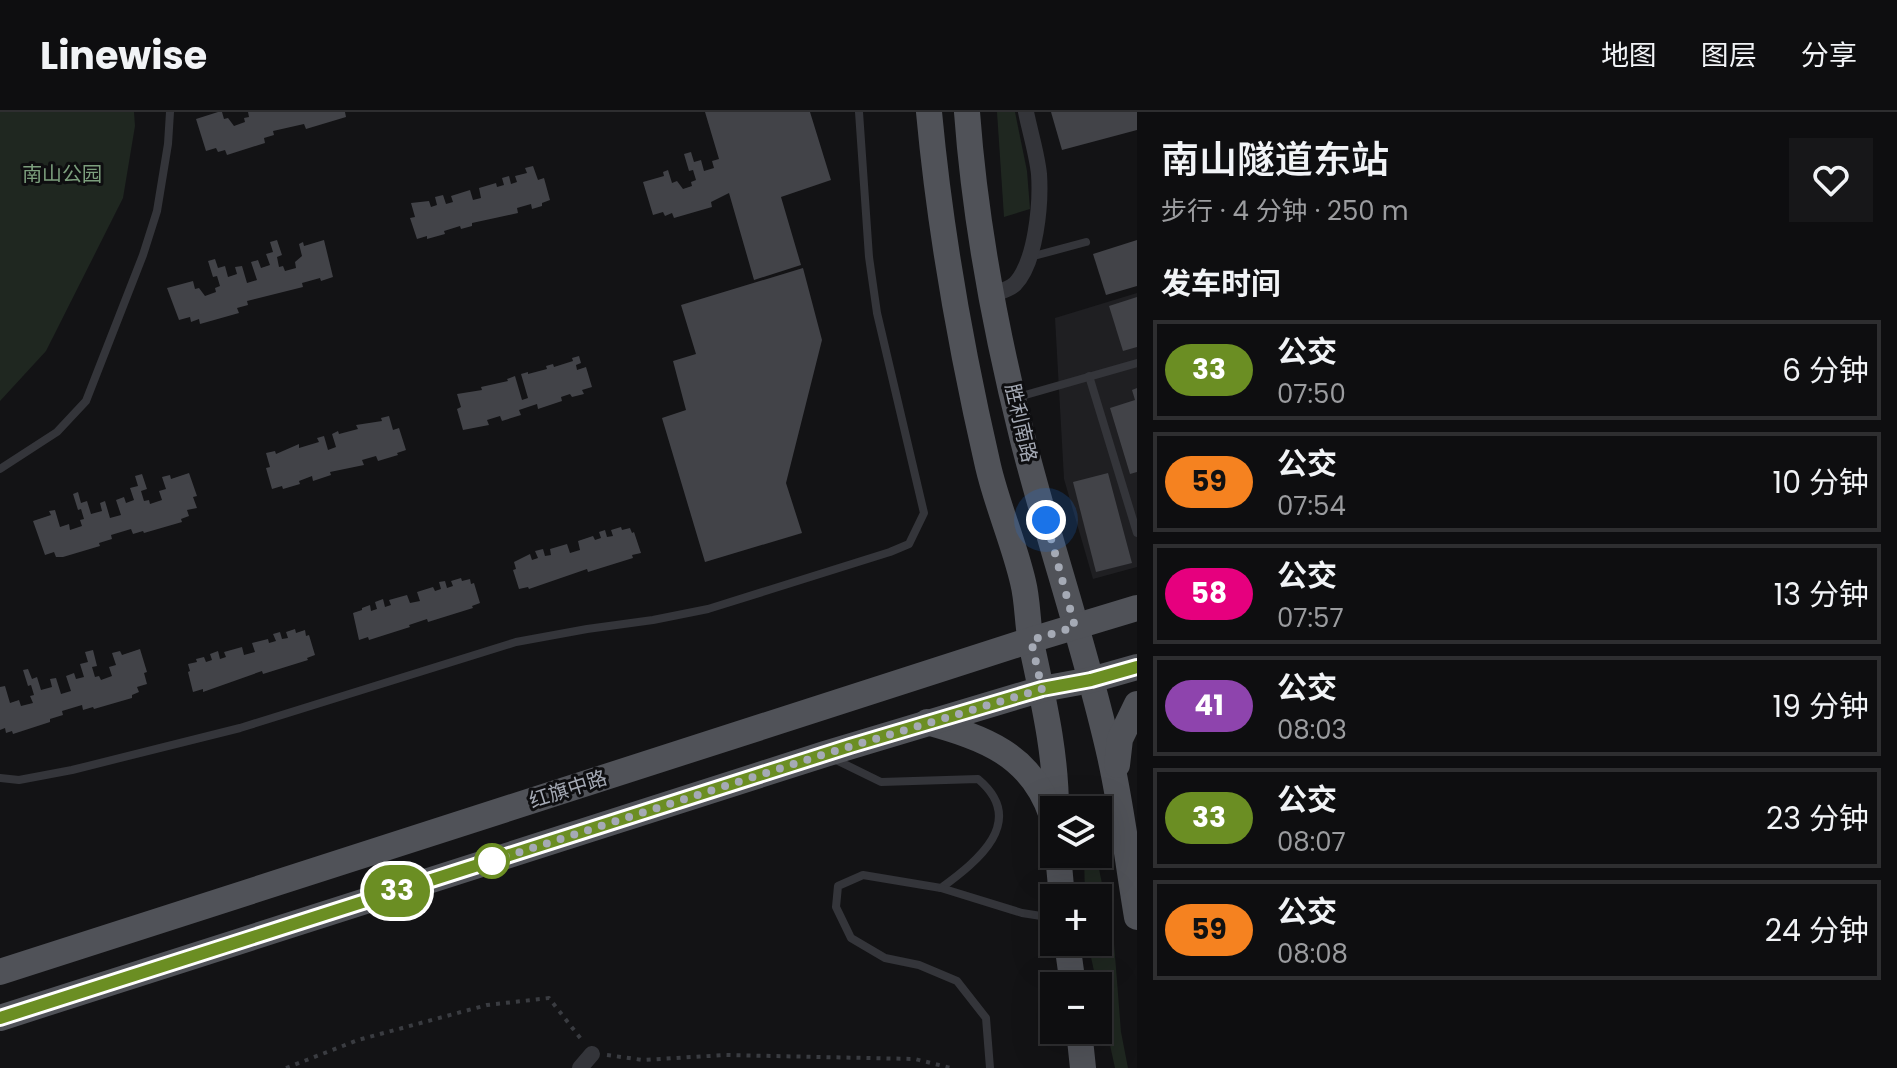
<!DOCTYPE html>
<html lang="zh">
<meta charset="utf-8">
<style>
:root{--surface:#0e0e10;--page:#171719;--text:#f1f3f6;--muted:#9b9c9f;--line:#2e2e30}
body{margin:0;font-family:Poppins,"Noto Sans SC",sans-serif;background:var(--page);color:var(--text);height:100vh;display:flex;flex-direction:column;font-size:30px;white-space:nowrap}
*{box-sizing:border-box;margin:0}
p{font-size:26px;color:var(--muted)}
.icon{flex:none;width:44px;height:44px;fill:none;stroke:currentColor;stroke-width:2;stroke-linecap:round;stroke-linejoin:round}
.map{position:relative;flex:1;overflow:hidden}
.details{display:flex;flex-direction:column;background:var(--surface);width:760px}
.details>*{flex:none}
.badge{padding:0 16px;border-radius:26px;font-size:28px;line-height:52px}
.buttons{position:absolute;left:1040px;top:684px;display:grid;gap:16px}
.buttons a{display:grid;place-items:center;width:72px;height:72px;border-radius:0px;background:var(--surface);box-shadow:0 8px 32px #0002,0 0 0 2px var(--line);font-size:40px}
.you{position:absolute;width:40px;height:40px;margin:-20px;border:6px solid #fff;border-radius:50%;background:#1a73e8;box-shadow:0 0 0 12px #1a73e833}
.map>.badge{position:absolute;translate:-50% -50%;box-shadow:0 0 0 4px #fff}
h2{padding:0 24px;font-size:30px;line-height:72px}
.round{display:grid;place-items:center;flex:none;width:84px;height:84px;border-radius:0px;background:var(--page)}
.head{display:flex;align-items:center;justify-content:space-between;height:136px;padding:0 24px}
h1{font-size:38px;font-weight:600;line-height:60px}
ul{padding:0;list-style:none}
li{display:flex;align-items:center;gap:24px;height:100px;margin:0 16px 12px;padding:0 8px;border:4px solid var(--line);border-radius:0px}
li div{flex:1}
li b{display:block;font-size:30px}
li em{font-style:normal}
li .badge{min-width:88px;font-weight:700;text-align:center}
header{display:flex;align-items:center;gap:48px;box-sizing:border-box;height:112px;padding:0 40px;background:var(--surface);border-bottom:2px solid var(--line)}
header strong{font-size:38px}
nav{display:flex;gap:44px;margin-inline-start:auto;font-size:28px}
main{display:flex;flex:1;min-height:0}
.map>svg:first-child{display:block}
.built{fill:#1f1f22}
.green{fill:#1f2720}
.building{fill:#424348}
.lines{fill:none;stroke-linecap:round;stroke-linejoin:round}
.path{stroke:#3a3c41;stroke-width:4;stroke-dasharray:4 6;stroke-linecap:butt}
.lane{stroke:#34353a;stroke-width:8}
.street{stroke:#34353a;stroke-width:16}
.primary{stroke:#505258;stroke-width:26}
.line-casing{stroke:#fff;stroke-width:18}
.line{stroke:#6b8e23;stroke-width:12}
.walk{stroke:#a5aab5;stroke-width:8;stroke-dasharray:0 14.4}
.stop-dot{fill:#fff;stroke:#6b8e23;stroke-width:4}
.labels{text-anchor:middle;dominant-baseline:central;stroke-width:6;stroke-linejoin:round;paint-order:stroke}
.park-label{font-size:20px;fill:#7c9f7d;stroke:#0e0e10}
.street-label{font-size:20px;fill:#a5aab5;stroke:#0e0e10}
</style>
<header>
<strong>Linewise</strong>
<nav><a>地图</a><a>图层</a><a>分享</a></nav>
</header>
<main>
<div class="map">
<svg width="1137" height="956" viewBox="0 0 1137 956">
<rect width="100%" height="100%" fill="#131315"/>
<!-- built -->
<path class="built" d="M1137,181V455L1093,467L1064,367L1055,206Z"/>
<!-- green -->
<g class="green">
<path d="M0,0H134L135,14L123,86L46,239L0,289Z"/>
<path d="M997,0H1015L1027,59L1030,97L1004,105Z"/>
<path d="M1084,742H1096L1114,831L1121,920L1128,956H1115L1089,836V830H1098V786H1085Z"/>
</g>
<!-- building -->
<g class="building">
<path d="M218,0H222L224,7L228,6L234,14L245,10L244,6L249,5L248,0H345L346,5L306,17L304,12L273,19L274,23L264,26L265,31L227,43L225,38L218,40L216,36L206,39L196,7Z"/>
<path d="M705,0H810L831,68L781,85L801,153L754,168L729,81L711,90L712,95L674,106L672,101L665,104L663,100L653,103L643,70L664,64L663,60L668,58L672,71L677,69L683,77L692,74L691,70L696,68L693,58L689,59L684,42L691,40L694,50L701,48L704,59L714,56L712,49L719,47Z"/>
<path d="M1051,0H1137V18L1062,38Z"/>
<path d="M533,54L538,68L544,66L550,88L542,91V94L532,97L531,92L517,96L518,101L472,111V114L461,117L460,114L444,119L445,122L427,127V124L417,127L410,106L415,105L411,91L429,89L431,95L437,93L435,85L443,83L446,92L453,90L451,84L470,78L473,88L481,86L479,76L496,71L497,75L504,73L502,66L509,64L511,72L517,70L515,64L527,61L525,56Z"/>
<path d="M277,128L282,143L277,145L279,155L283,154L285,159L296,156L295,150L302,144L299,132L303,130L304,134L324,128L333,165L321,169L320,166L302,171L303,175L247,189L248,193L237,196L239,201L200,212L199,207L191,210L190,205L179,208L167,176L193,169L195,177L199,176L205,184L216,180L215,176L220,174L217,164L213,165L208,149L215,147L218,156L225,154L228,165L237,162L235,155L242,154L247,171L257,168L251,150L258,148L261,156L270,153L266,142L273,140L270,130Z"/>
<path d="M1137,128V174L1106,183L1093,142Z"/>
<path d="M803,156L822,228L786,371L802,421L705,450L662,306L686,298L673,249L696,242L681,193Z"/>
<path d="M1137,185V235L1123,239L1109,194Z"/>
<path d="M579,244L581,251L576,253L577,258L586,255L592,275L582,278L584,282L572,285L570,282L561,285L562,289L538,297L537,292L519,298L521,303L502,309L500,304L487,308L489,313L463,318L457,297L461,295L457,282L482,278L481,275L508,269L507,267L515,264L522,288L528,286L521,262L528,260V262L547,257L546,254L553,252L554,255L573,249L572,246Z"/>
<path d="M1137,276V360L1130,362L1110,296L1135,288L1132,278Z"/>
<path d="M389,304L393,318L399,316L406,338L397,341L398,343L378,349L376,344L362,348L364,353L330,360L331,363L313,369L312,364L299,369L300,372L283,377L282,374L272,377L266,356L270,355L266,341L275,339L276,342L299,332V336L319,330L317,326L324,324L328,338L336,335L332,322L338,319L339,322L358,317L356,313L382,309L381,306Z"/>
<path d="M189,361L197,384L193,385L197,396L187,398L189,404L181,407L182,410L144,421L143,419L133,422L131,417L111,423L112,427L99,431L100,434L63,445H56L54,440L45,443L33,409L51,403L49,399L55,398L60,415L69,412L70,418L82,414L80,408L84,407L81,397L78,398L73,382L78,380L81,391L87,389L91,402L102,399L100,391L105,389L110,406L121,403L116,388L124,385L126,391L134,388L130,376L138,374L135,364L142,362L147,377L141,379L144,389L149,388L150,392L162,388L159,379L166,377L162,365L170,363L171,367Z"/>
<path d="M1108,361L1132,451L1096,460L1073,370Z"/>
<path d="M621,415L622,418L630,416L632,421L634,420L641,441L632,443L633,446L588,460L587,457L529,477L528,475L519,477L513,458L516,457L514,450L530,442L532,448L538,446L535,439L543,437L545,444L551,443L550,437L567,432L570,441L580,438L578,429L593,424L595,428L601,426L599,420L605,418L607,425L613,424L611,418Z"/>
<path d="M461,466L462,469L470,467L471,472L474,471L480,491L472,494L473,496L428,510L427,507L409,513L410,515L369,528L368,525L359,528L353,501L362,498V496L370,493L371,499L377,497L375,490L383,487L385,495L391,493L389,488L407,483L410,491L420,489L417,480L433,475L435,479L441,477L439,470L445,469L447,476L453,474L451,469Z"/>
<path d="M295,517L296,521L305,518L306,524L309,523L315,543L307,546L308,548L263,562L262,559L203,580V577L193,580L188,560L190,559L188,552L197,550L196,547L204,545L206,550L212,548L210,542L218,539L220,547L226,545L224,540L242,535L244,543L255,540L252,531L268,527L269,531L276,529L273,522L280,520L282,527L288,526L286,520Z"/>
<path d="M140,537L147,560L144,561L147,572L137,575L139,580L132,583V586L94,597L93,595L83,598L82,593L62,599L63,603L50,607V610L13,622L12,619L6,621L5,616L0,618V575L5,574L10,591L19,588L21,594L33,591L30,584L34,583L31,573L28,574L23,558L28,557L32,567L37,565L41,578L52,575L50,567L56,566L61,582L71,579L66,564L74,561L76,567L84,565L80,552L88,550L85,540L93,538L97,554L92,555L95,565L99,564L101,568L112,564L109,555L116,553L112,541L120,539L122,543Z"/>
</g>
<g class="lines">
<!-- path -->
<g class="path">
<path d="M607,943L643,948L725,943L915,947L951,956"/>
<path d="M286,956L358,928L487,893L549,886L581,927"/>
</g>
<!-- lane -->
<g class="lane">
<path d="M1030,145L1086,130"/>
<path d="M1089,264L1137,421"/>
<path d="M1015,286L1137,251"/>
<path d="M0,357L57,320L86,289L143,143L157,99L168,32L170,0"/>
<path d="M832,646L881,670L978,667C1028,709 978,749 941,776L863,763L838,774L836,795L851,826L885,846L919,853L957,869L986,906L990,956"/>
<path d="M0,666L19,668L72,658L240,616L516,530L587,517L653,508L708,497L890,440L909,432L924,401L877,201L869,145L859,0"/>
<path d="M941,776L1022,801L1054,806"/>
</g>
<!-- street -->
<g class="street">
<path d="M992,182C1001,179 1009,178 1015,172C1036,150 1041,92 1039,62C1037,42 1030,20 1026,0"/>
<path d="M580,956L592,942"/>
</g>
<!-- primary -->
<g class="primary">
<path d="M929,0C940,119 961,237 988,354C997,393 1014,431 1023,470C1028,490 1027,510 1031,530C1043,587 1056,640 1056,698"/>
<path d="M967,0C975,110 996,221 1023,328C1050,434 1086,537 1110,644C1122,697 1128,752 1137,805"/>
<path d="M927,610C984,626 1031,642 1052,704"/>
<path d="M1117,653L1120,627L1137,592"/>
<path d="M1058,742L1062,786"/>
<path d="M1067,830L1073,874"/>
<path d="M0,860L1031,528L1137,496"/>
<path d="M0,906L825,642L1042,577L1091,568L1137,555"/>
<path d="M1079,918L1083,956"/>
</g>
</g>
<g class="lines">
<defs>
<path id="line" d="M0,906L850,634L1042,577L1091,568L1137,555"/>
</defs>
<!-- line casing -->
<use href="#line" class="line-casing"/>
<!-- line -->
<use href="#line" class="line"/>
<!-- walk -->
<path class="walk" d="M492,749L825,642L1042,577L1031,528L1075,515L1046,408"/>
</g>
<!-- markers -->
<circle class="stop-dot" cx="492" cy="749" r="16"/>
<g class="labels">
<!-- park labels -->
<g class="park-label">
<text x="62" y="62">南山公园</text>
</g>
<!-- street labels -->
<g class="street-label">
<text transform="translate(1021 311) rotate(77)">胜利南路</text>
<text transform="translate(568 677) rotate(-18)">红旗中路</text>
</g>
</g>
</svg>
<div class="buttons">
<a><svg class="icon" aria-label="layers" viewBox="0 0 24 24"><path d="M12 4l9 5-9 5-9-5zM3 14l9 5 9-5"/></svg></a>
<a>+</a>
<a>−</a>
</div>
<div class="you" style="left:1046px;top:408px"></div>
<b class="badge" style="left:397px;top:779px;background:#6b8e23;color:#fff">33</b>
</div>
<section class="details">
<div class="head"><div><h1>南山隧道东站</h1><p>步行 · 4 分钟 · 250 m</p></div><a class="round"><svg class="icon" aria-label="heart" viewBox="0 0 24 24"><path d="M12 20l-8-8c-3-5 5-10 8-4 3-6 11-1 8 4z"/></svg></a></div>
<h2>发车时间</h2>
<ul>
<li><span class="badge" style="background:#6b8e23;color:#fff">33</span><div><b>公交</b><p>07:50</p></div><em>6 分钟</em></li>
<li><span class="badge" style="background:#f58220;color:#111">59</span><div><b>公交</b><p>07:54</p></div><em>10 分钟</em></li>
<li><span class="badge" style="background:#e6007e;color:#fff">58</span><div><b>公交</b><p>07:57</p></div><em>13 分钟</em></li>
<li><span class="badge" style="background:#8e44ad;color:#fff">41</span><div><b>公交</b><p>08:03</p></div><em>19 分钟</em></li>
<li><span class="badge" style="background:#6b8e23;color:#fff">33</span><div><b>公交</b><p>08:07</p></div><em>23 分钟</em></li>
<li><span class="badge" style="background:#f58220;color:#111">59</span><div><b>公交</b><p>08:08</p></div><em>24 分钟</em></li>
</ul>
</section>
</main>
